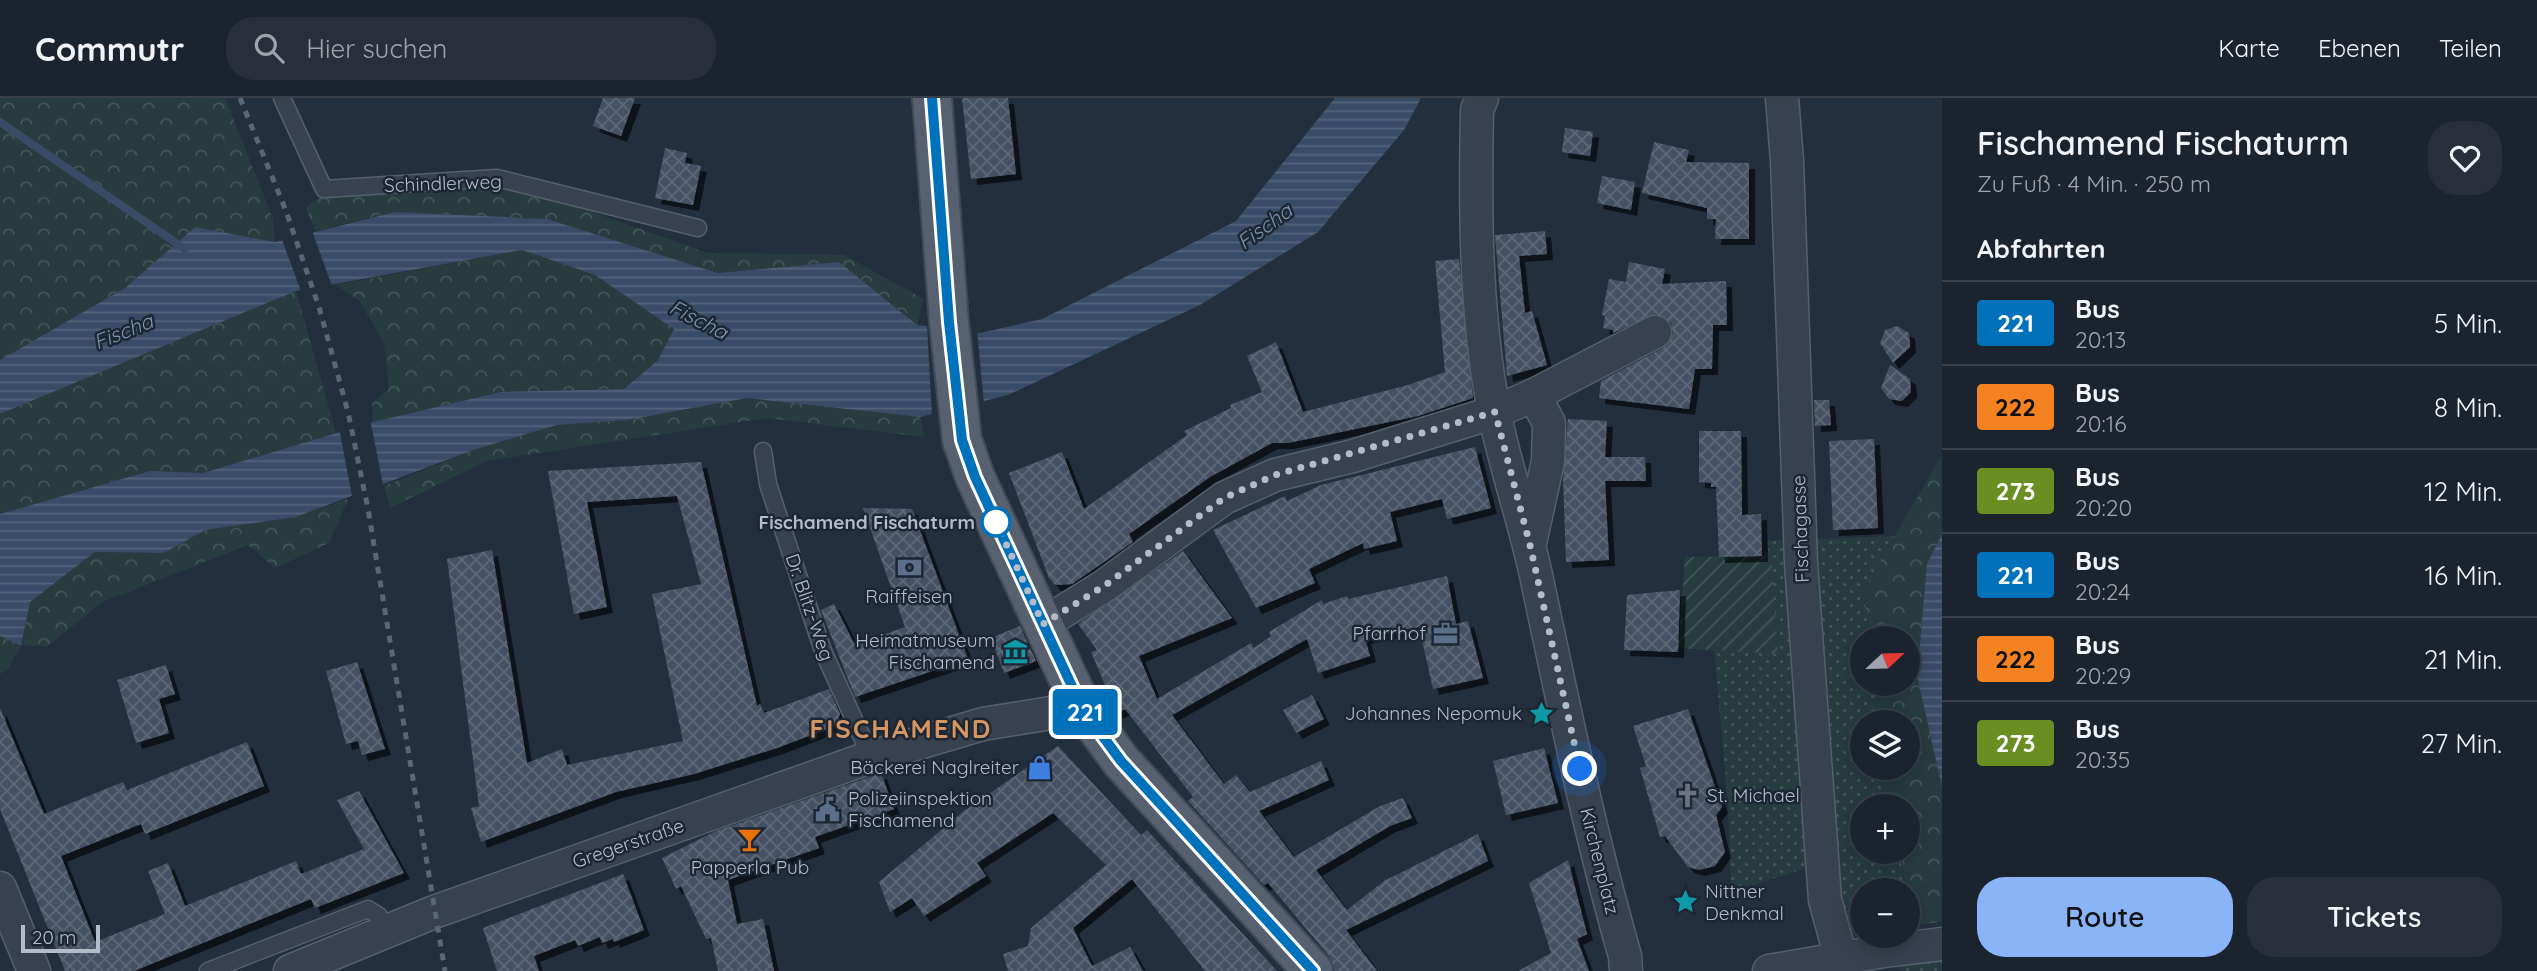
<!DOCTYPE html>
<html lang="de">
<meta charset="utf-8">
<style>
:root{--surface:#1b232e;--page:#282f3a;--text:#f1f3f6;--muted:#a0a4aa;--line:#39404a;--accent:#8ab4f8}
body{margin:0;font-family:Quicksand,sans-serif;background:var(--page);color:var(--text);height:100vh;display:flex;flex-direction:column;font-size:26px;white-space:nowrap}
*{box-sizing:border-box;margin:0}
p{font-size:23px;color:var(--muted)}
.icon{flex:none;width:38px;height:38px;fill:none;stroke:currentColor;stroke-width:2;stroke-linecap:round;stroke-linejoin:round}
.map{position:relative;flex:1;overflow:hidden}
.side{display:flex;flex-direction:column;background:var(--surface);width:595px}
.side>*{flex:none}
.badge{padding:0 14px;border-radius:5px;font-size:24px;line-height:46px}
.needle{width:46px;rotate:68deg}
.fabs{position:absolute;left:1850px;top:528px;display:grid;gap:14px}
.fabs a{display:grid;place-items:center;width:70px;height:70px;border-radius:50%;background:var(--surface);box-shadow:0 4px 18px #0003,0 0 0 2px var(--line);font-size:35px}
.scale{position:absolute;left:21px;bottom:18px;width:79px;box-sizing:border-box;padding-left:7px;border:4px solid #b4bcc9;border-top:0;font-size:19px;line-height:24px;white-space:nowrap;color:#b4bcc9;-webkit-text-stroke:5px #1d2633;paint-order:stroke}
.you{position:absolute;width:35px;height:35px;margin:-18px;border:5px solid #fff;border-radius:50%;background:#1a73e8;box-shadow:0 0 0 10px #1a73e833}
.map>.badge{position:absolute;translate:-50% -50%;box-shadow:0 0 0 4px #fff}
h2{padding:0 35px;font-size:26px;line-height:63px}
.round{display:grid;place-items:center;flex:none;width:74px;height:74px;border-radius:28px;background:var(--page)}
.summary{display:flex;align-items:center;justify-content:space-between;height:119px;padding:0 35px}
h1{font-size:33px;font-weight:600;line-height:52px}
.action{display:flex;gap:14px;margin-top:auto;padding:14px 35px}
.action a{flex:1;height:80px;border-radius:28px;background:var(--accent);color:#111;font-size:28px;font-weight:600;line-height:80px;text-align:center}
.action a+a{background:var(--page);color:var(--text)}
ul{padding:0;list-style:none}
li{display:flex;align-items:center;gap:21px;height:84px;padding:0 35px;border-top:2px solid var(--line)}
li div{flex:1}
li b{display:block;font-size:26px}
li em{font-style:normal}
li .badge{min-width:77px;font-weight:700;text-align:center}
header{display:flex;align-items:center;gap:42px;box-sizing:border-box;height:98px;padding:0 35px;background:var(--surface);border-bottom:2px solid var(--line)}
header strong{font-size:33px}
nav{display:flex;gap:38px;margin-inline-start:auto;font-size:24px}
.search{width:490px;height:63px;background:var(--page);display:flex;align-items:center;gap:18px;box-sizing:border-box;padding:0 24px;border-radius:28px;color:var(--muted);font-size:26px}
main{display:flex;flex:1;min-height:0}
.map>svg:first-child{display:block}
.grass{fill:url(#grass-dots)}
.forest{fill:url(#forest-crowns)}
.garden{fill:url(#garden-furrows)}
.water{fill:url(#water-rules)}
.pier{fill:#242f3e}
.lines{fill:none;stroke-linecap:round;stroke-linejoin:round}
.stream{stroke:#394c67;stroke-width:8}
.building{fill:url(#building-cross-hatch);filter:url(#shadow)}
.service-casing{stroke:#565f6c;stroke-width:19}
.minor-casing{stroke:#565f6c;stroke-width:35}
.primary-casing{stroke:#414a57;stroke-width:42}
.service{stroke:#38414e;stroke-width:16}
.minor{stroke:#38414e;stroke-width:32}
.primary{stroke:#56606e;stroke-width:38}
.rail{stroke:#5a6575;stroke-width:5;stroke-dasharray:7 7;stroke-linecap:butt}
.line-casing{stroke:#fff;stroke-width:16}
.line{stroke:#0072bc;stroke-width:10}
.walk{stroke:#b4bcc9;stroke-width:7;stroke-dasharray:0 12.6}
.stop-dot{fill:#fff;stroke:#0072bc;stroke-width:3.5}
.labels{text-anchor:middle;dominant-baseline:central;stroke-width:5;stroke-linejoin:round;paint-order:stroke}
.street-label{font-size:19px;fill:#b4bcc9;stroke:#1d2633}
.stop-label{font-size:19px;font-weight:bold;fill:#b4bcc9;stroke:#1d2633;text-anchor:end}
.poi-label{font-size:19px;fill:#b4bcc9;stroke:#1d2633;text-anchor:end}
.water-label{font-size:21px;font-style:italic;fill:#7c92b1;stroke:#1d2633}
.district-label{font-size:26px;font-weight:bold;letter-spacing:2px;fill:#d59563;stroke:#1d2633}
</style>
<header>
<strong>Commutr</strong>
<div class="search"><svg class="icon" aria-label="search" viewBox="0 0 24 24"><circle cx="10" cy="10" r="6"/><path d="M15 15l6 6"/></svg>Hier suchen</div>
<nav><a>Karte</a><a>Ebenen</a><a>Teilen</a></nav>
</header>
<main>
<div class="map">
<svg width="1942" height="873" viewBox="0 0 1942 873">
<defs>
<pattern id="grass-dots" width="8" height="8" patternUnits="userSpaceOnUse" patternTransform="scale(1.75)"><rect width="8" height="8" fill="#263c3f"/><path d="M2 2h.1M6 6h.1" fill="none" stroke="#435659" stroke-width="1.8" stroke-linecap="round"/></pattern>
<pattern id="forest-crowns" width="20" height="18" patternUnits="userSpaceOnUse" patternTransform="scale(1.75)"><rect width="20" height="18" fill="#263c3f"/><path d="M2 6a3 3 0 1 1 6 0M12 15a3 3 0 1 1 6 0" fill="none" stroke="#435659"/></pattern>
<pattern id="garden-furrows" width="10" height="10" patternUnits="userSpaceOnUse" patternTransform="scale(1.75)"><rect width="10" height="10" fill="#263c3f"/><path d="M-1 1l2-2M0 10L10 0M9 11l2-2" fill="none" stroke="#435659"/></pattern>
<pattern id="water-rules" width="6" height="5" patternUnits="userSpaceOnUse" patternTransform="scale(1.75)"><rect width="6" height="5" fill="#394c67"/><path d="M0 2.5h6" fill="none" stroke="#53647b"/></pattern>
<pattern id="building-cross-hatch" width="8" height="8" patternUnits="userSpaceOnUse" patternTransform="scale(1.75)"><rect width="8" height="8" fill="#455162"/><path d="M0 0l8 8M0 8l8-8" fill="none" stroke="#5d6877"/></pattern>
<filter id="shadow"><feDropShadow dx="6" dy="6" stdDeviation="0" flood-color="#0009"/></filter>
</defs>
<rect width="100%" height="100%" fill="#242f3e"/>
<!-- grass -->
<g class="grass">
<path d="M1895,438L1863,492L1870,541H1862V586H1876L1881,625H1862V670H1888L1893,709H1862V754H1900L1905,793H1862V838L1848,839L1809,769L1731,794L1728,705L1714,552L1778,555L1767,443Z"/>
<path d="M1942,862V873H1906L1896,869Z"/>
</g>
<!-- forest -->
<g class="forest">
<path d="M0,0H225L273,121L275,144L195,129L125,190L0,262Z"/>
<path d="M496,88L564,104L708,155L844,157L924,201L917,227L839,164L718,175L547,121L395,114L315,133L306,110L319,99Z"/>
<path d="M522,152L595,177L675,231L658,262L624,291L501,294L373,324L372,305L389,291L384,245L359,202L335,187Z"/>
<path d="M296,193L336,335L203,375L150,373L0,416V316Z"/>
<path d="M747,300L920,319L924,339L767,320L486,363L390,410L384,388L473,352L557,327L627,322Z"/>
<path d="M1942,357V436L1927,466L1917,578L1942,689V824L1910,827L1900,754H1908V709H1893L1888,670H1908V625H1881L1876,586H1908V541H1870L1863,492Z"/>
<path d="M348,401L329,445L275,470L248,447L102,504L47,549L21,547L8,571L0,576V538L21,546L29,504L95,454L164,455L205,432L296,419Z"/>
</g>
<!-- garden -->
<path class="garden" d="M1771,455L1778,556L1678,550L1685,459L1762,458Z"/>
<!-- water -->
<g class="water">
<path d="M1335,0H1421L1404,32L1318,134L1200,207L1008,297L920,319L747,300L627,322L557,327L473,352L296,419L205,432L164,455L95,454L30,504L21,547L0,538V416L150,373L203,375L373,324L501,294L624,291L658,262L674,231L595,177L522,152L296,193L0,316V262L125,190L195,129L275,144L395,114L547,121L718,175L839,164L917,227L980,235L1042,221L1236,123Z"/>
<path d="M1942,436V689L1917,578L1927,466Z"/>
</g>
<!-- pier -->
<g class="pier">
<path d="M311,130L333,191L302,196L281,139Z"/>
<path d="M927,226L977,231L984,306L932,319Z"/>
<path d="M370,321L384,392L353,403L339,330Z"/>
</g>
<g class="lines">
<!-- stream -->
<path class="stream" d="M0,24L185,151"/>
</g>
<!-- building -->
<g class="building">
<path d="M603,0H635L621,38L593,28Z"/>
<path d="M962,0H1008L1016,76L971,81Z"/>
<path d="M1565,30L1593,34L1590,58L1562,54Z"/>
<path d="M1654,44L1689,52L1686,64L1749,65V141H1715L1716,121H1707V110L1642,95Z"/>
<path d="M665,50L687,55L685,65L701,68L693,107L655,100Z"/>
<path d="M1602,78L1635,84L1631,112L1597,105Z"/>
<path d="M1545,133L1547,156L1519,158L1525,215L1532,213L1547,267L1507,278L1495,137Z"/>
<path d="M1459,161L1473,300L1418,318L1288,345H1272L1210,379L1129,436L1133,444L1072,486L1055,487L1049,480L1009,375L1062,354L1084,411L1187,337L1184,333L1231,310L1230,307L1262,294L1247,258L1276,244L1303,314L1408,287L1445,274L1435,163Z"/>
<path d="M1629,164L1665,171L1662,186L1726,183L1727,227H1713L1712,271H1695L1689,311L1599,300L1601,283L1663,250L1673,235L1671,225L1656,216L1613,235V232L1603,230L1605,218L1602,217L1609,181L1626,184Z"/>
<path d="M1897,228L1909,235L1910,249L1893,265L1880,245L1885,232Z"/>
<path d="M1890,267L1910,281L1911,294L1902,303L1889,301L1881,290Z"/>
<path d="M1814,302H1829L1831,327L1815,328Z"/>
<path d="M1568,321L1607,323L1605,359H1645L1646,383H1605L1609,462L1566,464L1563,381Z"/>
<path d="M1699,333H1741L1742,417L1761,416L1762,458L1719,459L1716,389H1711V385L1699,384Z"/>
<path d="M1874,341L1878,430L1833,432L1829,343Z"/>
<path d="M1475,349L1491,410L1447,421L1442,401L1390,414L1397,443L1364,451L1363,445L1309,471L1315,485L1256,510L1213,432L1285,398L1287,403L1321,387Z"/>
<path d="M701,364L757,608L760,606L764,615L829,591L840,616L835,628L777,650L694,676L616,694L481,744L471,710L479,708L447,461L492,452L527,665L562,651L567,667L683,643L652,496L701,486L677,398L587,404L607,509L574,516L548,373Z"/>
<path d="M863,410L912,411L968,561L855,599L821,512L834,506L855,547L905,529Z"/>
<path d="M1183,453L1232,520L1139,558L1157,601L1251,545L1254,550L1271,538L1269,534L1322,502L1323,506L1347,498L1348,501L1447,478L1456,526L1468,523L1483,580L1433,591L1419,529L1365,540L1370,558L1318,575L1307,541L1172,617L1224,686L1236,677L1250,694L1321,663L1329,682L1259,713L1294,759L1380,708L1403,700L1412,720L1390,728L1316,772L1347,812L1384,783L1478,736L1488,763L1346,832L1377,873H1335L1329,858L1268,785L1264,787L1188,703L1193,699L1125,611L1117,615L1091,554L1097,552L1078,526Z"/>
<path d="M1680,492L1678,554L1624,552L1627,497Z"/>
<path d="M1020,528L1036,563L1004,575L991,540Z"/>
<path d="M357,564L385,651L362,657L358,643L346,646L326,573Z"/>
<path d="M166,567L175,596L159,601L169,635L136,645L117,582Z"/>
<path d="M1312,597L1324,621L1296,635L1283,612Z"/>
<path d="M0,610L44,716L123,684L127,692L247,644L264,688L145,736L141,726L61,758L95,844L165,816L148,773L168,765L185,808L296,763L301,776L364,751L337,702L359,693L404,775L315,810L311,801L134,873H65L0,711Z"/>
<path d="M1688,611L1722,709L1716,717L1725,754L1715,768L1699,772L1688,769L1665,738L1660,739L1640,670L1646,668L1633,628Z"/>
<path d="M1058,648L1141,737L1147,732L1277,873H1205L1132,781L1073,830L1092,868L1130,849L1143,873H1008L1003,856L1028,848L1031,830L1106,767L1053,715L977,765L986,778L924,818L912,800L890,814L879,784L964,713Z"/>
<path d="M1544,650L1558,705L1506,717L1493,663Z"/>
<path d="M881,675L894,711L815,739L819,750L728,782L737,826L763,821L774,873H718L711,840L706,841L681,788L676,791L662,760L716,733Z"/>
<path d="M1568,762L1587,836L1577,841L1589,873H1518L1551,855L1529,785Z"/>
<path d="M623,776L644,832L614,844L613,841L602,845L600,839L578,848L575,842L534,858L539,873H497L483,830Z"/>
</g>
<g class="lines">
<defs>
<g id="service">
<path d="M282,0L324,91L497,80L698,130"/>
<path d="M763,353L768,386L823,553L871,659"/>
<path d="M208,873L368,811L379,818L386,834"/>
</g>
<g id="minor">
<path d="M1482,0L1477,12C1475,112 1475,214 1494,313C1505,368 1524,422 1536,477C1563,605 1589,733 1625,858L1626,873"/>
<path d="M1782,0L1787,63L1801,465L1825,802L1841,860"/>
<path d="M1534,297L1655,234"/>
<path d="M1043,526L1104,488L1224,400L1275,377L1353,358L1495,314L1534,297L1549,325L1548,363L1530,445"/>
<path d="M0,790L34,873"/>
<path d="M290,873L434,814L871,659L983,626L1082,610"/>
<path d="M1769,873L1884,853L1942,846"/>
</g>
<path id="primary" d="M932,0L949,224L962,342L975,379L1082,610L1121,663L1313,873"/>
</defs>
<!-- service casing -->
<use href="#service" class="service-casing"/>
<!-- minor casing -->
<use href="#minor" class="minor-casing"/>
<!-- primary casing -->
<use href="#primary" class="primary-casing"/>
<!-- service -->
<use href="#service" class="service"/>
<!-- minor -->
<use href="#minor" class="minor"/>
<!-- primary -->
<use href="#primary" class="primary"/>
<!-- rail -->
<path class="rail" d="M240,0L286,113L319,209L348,314L368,411L445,873"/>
</g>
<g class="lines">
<defs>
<path id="line" d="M932,0L949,224L962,342L975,379L1082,610L1121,663L1313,873"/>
</defs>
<!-- line casing -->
<use href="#line" class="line-casing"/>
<!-- line -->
<use href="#line" class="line"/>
<!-- walk -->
<path class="walk" d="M996,424L1043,526L1104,488L1224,400L1275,377L1495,314L1530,447L1580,671"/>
</g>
<!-- icons -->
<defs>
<symbol id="bank-bare" viewBox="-9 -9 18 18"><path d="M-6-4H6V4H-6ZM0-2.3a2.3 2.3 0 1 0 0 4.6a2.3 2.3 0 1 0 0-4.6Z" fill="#5c6f8a" stroke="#1d2633" stroke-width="2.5" paint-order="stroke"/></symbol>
<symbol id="office-bare" viewBox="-9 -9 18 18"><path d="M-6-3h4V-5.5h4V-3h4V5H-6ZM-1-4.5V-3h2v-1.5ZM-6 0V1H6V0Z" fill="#5c6f8a" stroke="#1d2633" stroke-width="2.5" paint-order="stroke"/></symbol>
<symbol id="museum-bare" viewBox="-9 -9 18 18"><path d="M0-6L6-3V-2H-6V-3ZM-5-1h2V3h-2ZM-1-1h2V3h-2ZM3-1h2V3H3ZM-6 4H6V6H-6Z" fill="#0f9aa8" stroke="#1d2633" stroke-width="2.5" paint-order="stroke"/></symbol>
<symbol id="sight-bare" viewBox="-9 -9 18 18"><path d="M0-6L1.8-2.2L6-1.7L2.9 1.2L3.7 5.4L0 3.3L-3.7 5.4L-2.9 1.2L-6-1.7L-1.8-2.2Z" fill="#0f9aa8" stroke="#1d2633" stroke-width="2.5" paint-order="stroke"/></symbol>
<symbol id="shop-bare" viewBox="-9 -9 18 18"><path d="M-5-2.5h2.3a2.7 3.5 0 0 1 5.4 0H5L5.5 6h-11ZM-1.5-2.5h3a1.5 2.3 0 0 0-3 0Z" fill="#3f7fe0" stroke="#1d2633" stroke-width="2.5" paint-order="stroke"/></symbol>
<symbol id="church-bare" viewBox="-9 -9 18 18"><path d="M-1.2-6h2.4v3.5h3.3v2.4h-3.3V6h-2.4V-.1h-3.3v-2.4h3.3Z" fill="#6b7280" stroke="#1d2633" stroke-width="2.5" paint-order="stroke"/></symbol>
<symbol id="civic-bare" viewBox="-9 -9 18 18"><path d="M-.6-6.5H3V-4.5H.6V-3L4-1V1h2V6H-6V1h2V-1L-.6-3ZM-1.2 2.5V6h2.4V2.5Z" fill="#5c6f8a" stroke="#1d2633" stroke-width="2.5" paint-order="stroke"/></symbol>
<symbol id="bar-bare" viewBox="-9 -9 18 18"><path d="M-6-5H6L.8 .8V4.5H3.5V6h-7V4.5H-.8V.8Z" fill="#e8710a" stroke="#1d2633" stroke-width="2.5" paint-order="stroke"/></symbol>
</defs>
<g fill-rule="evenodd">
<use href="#bank-bare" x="892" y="452" width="35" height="35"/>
<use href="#office-bare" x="1428" y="518" width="35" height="35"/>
<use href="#museum-bare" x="998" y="536" width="35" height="35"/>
<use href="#sight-bare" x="1524" y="598" width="35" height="35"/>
<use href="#shop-bare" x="1022" y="652" width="35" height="35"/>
<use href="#church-bare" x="1670" y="680" width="35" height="35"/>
<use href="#civic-bare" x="810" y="694" width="35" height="35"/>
<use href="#bar-bare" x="732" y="724" width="35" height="35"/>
<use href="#sight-bare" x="1668" y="786" width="35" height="35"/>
</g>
<!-- markers -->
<circle class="stop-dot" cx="996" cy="424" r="14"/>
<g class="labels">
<!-- street labels -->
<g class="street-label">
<text transform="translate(443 85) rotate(-2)">Schindlerweg</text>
<text transform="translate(1800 431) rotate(-92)">Fischagasse</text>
<text transform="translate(810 509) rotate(71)">Dr. Blitz-Weg</text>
<text transform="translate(628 745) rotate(-19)">Gregerstraße</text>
<text transform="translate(1600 763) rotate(76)">Kirchenplatz</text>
</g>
<!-- stop labels -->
<g class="stop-label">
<text x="975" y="424">Fischamend Fischaturm</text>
</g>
<!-- poi labels -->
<g class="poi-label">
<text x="909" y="498" text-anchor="middle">Raiffeisen</text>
<text x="1426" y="535">Pfarrhof</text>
<text x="995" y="542">Heimatmuseum<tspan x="995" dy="22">Fischamend</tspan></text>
<text x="1522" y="615">Johannes Nepomuk</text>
<text x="1019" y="669">Bäckerei Naglreiter</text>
<text x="1707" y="697" text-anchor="start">St. Michael</text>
<text x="848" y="700" text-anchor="start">Polizeiinspektion<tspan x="848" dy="22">Fischamend</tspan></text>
<text x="750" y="769" text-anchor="middle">Papperla Pub</text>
<text x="1705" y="793" text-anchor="start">Nittner<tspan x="1705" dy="22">Denkmal</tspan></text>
</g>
<!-- water labels -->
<g class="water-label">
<text transform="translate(1264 128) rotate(-36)">Fischa</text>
<text transform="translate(699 221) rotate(27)">Fischa</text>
<text transform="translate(123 233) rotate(-22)">Fischa</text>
</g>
<!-- district labels -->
<g class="district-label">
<text x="901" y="630">FISCHAMEND</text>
</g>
</g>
</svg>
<div class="fabs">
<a><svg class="needle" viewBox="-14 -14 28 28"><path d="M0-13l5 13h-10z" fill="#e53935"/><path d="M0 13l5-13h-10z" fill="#a0a4aa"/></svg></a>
<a><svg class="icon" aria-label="layers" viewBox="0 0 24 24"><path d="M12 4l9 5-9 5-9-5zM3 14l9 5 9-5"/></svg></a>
<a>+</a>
<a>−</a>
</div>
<div class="scale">20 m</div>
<div class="you" style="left:1580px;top:671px"></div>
<b class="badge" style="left:1085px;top:614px;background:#0072bc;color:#fff">221</b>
</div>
<section class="side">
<div class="summary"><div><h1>Fischamend Fischaturm</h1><p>Zu Fuß · 4 Min. · 250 m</p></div><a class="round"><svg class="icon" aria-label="heart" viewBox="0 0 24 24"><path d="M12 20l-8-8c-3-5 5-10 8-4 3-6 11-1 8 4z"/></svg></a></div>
<h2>Abfahrten</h2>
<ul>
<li><span class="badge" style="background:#0072bc;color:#fff">221</span><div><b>Bus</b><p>20:13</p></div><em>5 Min.</em></li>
<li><span class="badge" style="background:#f58220;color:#111">222</span><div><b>Bus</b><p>20:16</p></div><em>8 Min.</em></li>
<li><span class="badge" style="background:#6b8e23;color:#fff">273</span><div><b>Bus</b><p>20:20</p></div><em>12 Min.</em></li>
<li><span class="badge" style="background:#0072bc;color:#fff">221</span><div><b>Bus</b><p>20:24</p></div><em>16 Min.</em></li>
<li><span class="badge" style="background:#f58220;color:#111">222</span><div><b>Bus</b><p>20:29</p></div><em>21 Min.</em></li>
<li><span class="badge" style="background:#6b8e23;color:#fff">273</span><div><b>Bus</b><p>20:35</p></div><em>27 Min.</em></li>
</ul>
<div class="action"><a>Route</a><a>Tickets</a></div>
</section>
</main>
